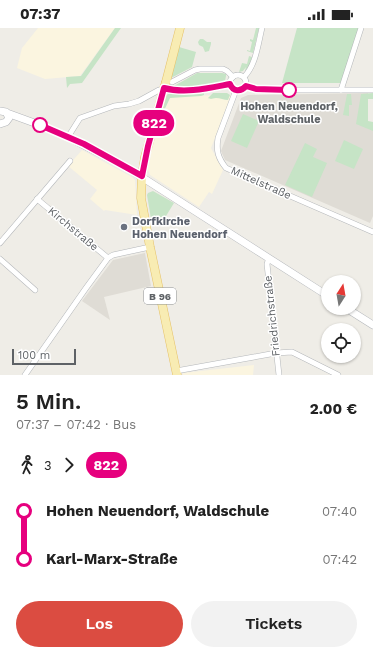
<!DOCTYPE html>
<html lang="de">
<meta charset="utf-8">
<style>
:root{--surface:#fff;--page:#f2f2f2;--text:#222;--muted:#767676;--accent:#db4c41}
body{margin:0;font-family:"Work Sans",sans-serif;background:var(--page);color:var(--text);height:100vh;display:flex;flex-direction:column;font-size:15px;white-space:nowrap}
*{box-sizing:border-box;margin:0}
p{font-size:13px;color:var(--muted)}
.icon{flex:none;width:22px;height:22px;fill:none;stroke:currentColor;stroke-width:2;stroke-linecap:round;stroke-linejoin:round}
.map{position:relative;height:347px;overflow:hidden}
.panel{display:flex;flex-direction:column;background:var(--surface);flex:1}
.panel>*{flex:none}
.badge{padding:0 8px;border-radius:13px;font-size:14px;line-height:26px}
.needle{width:26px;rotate:11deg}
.tools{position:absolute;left:321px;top:247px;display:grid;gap:8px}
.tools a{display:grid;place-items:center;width:40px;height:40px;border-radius:50%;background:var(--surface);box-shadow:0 1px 3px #0004;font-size:20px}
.scale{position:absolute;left:12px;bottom:10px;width:64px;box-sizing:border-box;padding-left:4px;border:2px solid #5e6266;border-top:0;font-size:11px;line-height:14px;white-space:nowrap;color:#5e6266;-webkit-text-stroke:3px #fff;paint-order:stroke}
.map>.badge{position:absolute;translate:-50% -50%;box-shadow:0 0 0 2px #fff}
.legs{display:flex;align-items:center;gap:6px;height:44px;padding:0 16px;font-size:13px}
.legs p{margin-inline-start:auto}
.overview{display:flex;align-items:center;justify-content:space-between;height:68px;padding:0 16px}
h1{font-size:22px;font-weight:600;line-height:30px}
.primary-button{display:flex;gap:8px;margin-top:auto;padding:8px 16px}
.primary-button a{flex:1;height:46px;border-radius:24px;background:var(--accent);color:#fff;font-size:16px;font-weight:600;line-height:46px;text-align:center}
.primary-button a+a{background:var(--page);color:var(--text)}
ul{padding:0 16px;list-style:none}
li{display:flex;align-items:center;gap:14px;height:48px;font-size:15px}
li i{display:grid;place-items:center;width:6px;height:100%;margin:0 5px;background:currentColor}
li i::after{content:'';width:10px;height:10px;margin:-5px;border:3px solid;border-radius:50%;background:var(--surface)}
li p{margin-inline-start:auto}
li:first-child i{background:linear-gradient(#0000 50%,currentColor 0)}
li:last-child i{background:linear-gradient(currentColor 50%,#0000 0)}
.status{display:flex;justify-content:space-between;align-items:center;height:28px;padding:0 20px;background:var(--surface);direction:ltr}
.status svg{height:11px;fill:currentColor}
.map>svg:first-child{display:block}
.commercial{fill:#fbf5e0}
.education{fill:#dfdcd5}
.green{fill:#c6e4c6}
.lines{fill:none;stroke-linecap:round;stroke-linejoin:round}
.minor-casing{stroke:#b4b7ba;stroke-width:6}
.secondary-casing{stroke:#b3b6ba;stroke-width:8}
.primary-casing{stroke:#e6c269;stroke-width:9}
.minor{stroke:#fff;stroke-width:5}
.secondary{stroke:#fff;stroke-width:7}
.primary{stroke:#f8ecb3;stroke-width:8}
.primary-bridge-casing{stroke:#e6c269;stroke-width:9;stroke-linecap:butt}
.primary-bridge{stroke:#f8ecb3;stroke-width:8}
.line-1-casing{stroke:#fff;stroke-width:9}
.line-1{stroke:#e6007e;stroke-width:6}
.stop-1-dot{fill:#fff;stroke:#e6007e;stroke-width:2}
.worship-dot{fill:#6b7280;stroke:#fff;stroke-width:1.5}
.labels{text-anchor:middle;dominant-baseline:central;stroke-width:3;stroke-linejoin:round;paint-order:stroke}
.shield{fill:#fff;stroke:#8e9194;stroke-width:1}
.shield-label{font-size:10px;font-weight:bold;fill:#5e6266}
.stop-label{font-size:11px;font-weight:bold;fill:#5e6266;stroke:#fff}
.street-label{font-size:11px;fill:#5e6266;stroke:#fff}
.worship-label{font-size:11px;font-weight:bold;fill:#5b616d;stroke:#fff;text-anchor:start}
</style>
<div class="status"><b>07:37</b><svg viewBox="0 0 49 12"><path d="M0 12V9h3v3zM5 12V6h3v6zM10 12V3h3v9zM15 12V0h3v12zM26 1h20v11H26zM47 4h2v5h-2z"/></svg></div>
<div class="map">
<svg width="373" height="347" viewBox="0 0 373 347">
<rect width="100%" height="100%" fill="#efede7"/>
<!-- commercial -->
<g class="commercial">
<path d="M38,0H115L80,48L45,51L17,40L22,20Z"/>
<path d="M231,67V70L211,120L223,142L212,166L209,164L199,179L150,147L148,142L152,121L165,68Z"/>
<path d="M82,122L132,149L135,152L137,187L105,182L104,183L90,171L97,162L68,138Z"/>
<path d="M254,337L253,347H183V345Z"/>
</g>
<!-- education -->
<g class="education">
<path d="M368,65V95L373,97V188L370,195L225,132L221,123L241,70L248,67Z"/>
<path d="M145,225L151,258L104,269L110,292L82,273L113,232Z"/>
</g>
<!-- green -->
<g class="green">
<path d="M115,0H121L82,55L70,56L67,60L66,49L81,48Z"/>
<path d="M256,0H259L253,25L247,23V22L250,23L252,14L250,13V11L253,12Z"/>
<path d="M297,0H361L343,55H282Z"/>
<path d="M200,11H203L207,14H211V16L209,23L205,24L203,19L199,17L198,14Z"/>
<path d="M179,19L196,24L192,39L171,50Z"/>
<path d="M249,28L252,29L249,38L245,43L246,39L243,43L239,44L242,35L247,36Z"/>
<path d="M197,45H222L226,46V48L225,53C211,60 190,58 174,58Z"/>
<path d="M170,65H204V67L201,68L170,70L161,89L162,90L156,105L165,68Z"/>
<path d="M213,65H227L230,67L228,72C224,72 220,70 216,70C212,70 212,72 208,70Z"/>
<path d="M373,65V71H368V93L373,94V103L356,96L361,66Z"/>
<path d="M347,66H351L352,77H349V88L343,87Z"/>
<path d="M243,86L259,93L247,120L231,113Z"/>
<path d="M344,112L363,121L354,141L335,133Z"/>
<path d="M305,115L317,121L313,129L327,135L312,169L285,157Z"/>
<path d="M153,163L174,175L166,188L151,191L147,167L148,165Z"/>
</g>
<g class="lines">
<defs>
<g id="minor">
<circle cx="238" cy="55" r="8"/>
<path d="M244,49C256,37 258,16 262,0"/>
<path d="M172,54L195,42L200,41H223L227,43L233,49"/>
<path d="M245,58L256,61L265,62H373"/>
<path d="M164,60C185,66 209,60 230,56"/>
<path d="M236,62L218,110C216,123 218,130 226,140L373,204"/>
<path d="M341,62L361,0"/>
<path d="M68,109L80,90L114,78L129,76L139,73L159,62"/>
<path d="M37,171L108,230"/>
<path d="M0,215L70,133"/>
<path d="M269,230L267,236L279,347"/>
<path d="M0,231L35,262"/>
<path d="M176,343L276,325L292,324L338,347"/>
<path d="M25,347L86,260L108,230L113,227L150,219"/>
</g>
<g id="secondary">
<path d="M0,83L6,84L9,90L6,94L0,96"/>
<path d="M7,85L40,97L68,109L126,139L328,268"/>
<path d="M346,280L373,297"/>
</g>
<g id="primary">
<path d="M166,54L180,0"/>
<path d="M164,60L145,129L142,148L141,170L150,219L177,347"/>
</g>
</defs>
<!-- minor casing -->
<use href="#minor" class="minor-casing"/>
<!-- secondary casing -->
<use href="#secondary" class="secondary-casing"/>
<!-- primary casing -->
<use href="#primary" class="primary-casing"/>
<!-- minor -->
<use href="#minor" class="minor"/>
<!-- secondary -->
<use href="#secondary" class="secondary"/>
<!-- primary -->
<use href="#primary" class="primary"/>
<defs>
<path id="primary-bridge" d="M164,60L166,54"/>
</defs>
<!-- primary-bridge casing -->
<use href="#primary-bridge" class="primary-bridge-casing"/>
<!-- primary-bridge -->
<use href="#primary-bridge" class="primary-bridge"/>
</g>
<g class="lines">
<defs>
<path id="line-1" d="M40,97L84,116L142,148L148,118L164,60C185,66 209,60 230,56C233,64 241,64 246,58L256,61L289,62"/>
</defs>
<!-- line-1 casing -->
<use href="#line-1" class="line-1-casing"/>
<!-- line-1 -->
<use href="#line-1" class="line-1"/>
</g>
<!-- markers -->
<g class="stop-1-dot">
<circle cx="289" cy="62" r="7"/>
<circle cx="40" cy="97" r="7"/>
</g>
<circle class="worship-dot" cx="124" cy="199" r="4"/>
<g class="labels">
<!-- shield labels -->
<rect class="shield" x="144" y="260" width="32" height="16" rx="3"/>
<g class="shield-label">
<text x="160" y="268">B 96</text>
</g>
<!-- stop labels -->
<g class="stop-label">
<text x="289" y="78">Hohen Neuendorf,<tspan x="289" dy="13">Waldschule</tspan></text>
</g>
<!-- street labels -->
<g class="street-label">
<text transform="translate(261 155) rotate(24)">Mittelstraße</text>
<text transform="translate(73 201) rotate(40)">Kirchstraße</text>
<text transform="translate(272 288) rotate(-96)">Friedrichstraße</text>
</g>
<!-- worship labels -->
<g class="worship-label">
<text x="132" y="193">Dorfkirche<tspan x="132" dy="13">Hohen Neuendorf</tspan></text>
</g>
</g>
</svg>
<div class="tools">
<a><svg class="needle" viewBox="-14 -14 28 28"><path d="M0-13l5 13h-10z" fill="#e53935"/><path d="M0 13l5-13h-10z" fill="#767676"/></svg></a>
<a><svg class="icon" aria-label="locate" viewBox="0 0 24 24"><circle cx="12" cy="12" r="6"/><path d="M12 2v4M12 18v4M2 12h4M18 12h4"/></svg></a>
</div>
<div class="scale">100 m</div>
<b class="badge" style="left:154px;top:95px;background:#e6007e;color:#fff">822</b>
</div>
<section class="panel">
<div class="overview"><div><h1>5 Min.</h1><p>07:37 – 07:42 · Bus</p></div><b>2.00 €</b></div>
<div class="legs"><svg class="icon" aria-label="walk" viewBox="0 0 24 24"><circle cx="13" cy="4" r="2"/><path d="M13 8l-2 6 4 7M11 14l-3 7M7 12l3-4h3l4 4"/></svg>3<svg class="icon" aria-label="forward" viewBox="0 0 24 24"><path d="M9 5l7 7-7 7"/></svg><b class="badge" style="background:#e6007e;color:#fff">822</b></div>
<ul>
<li><i style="color:#e6007e"></i><b>Hohen Neuendorf, Waldschule</b><p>07:40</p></li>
<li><i style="color:#e6007e"></i><b>Karl-Marx-Straße</b><p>07:42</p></li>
</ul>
<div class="primary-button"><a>Los</a><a>Tickets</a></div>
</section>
